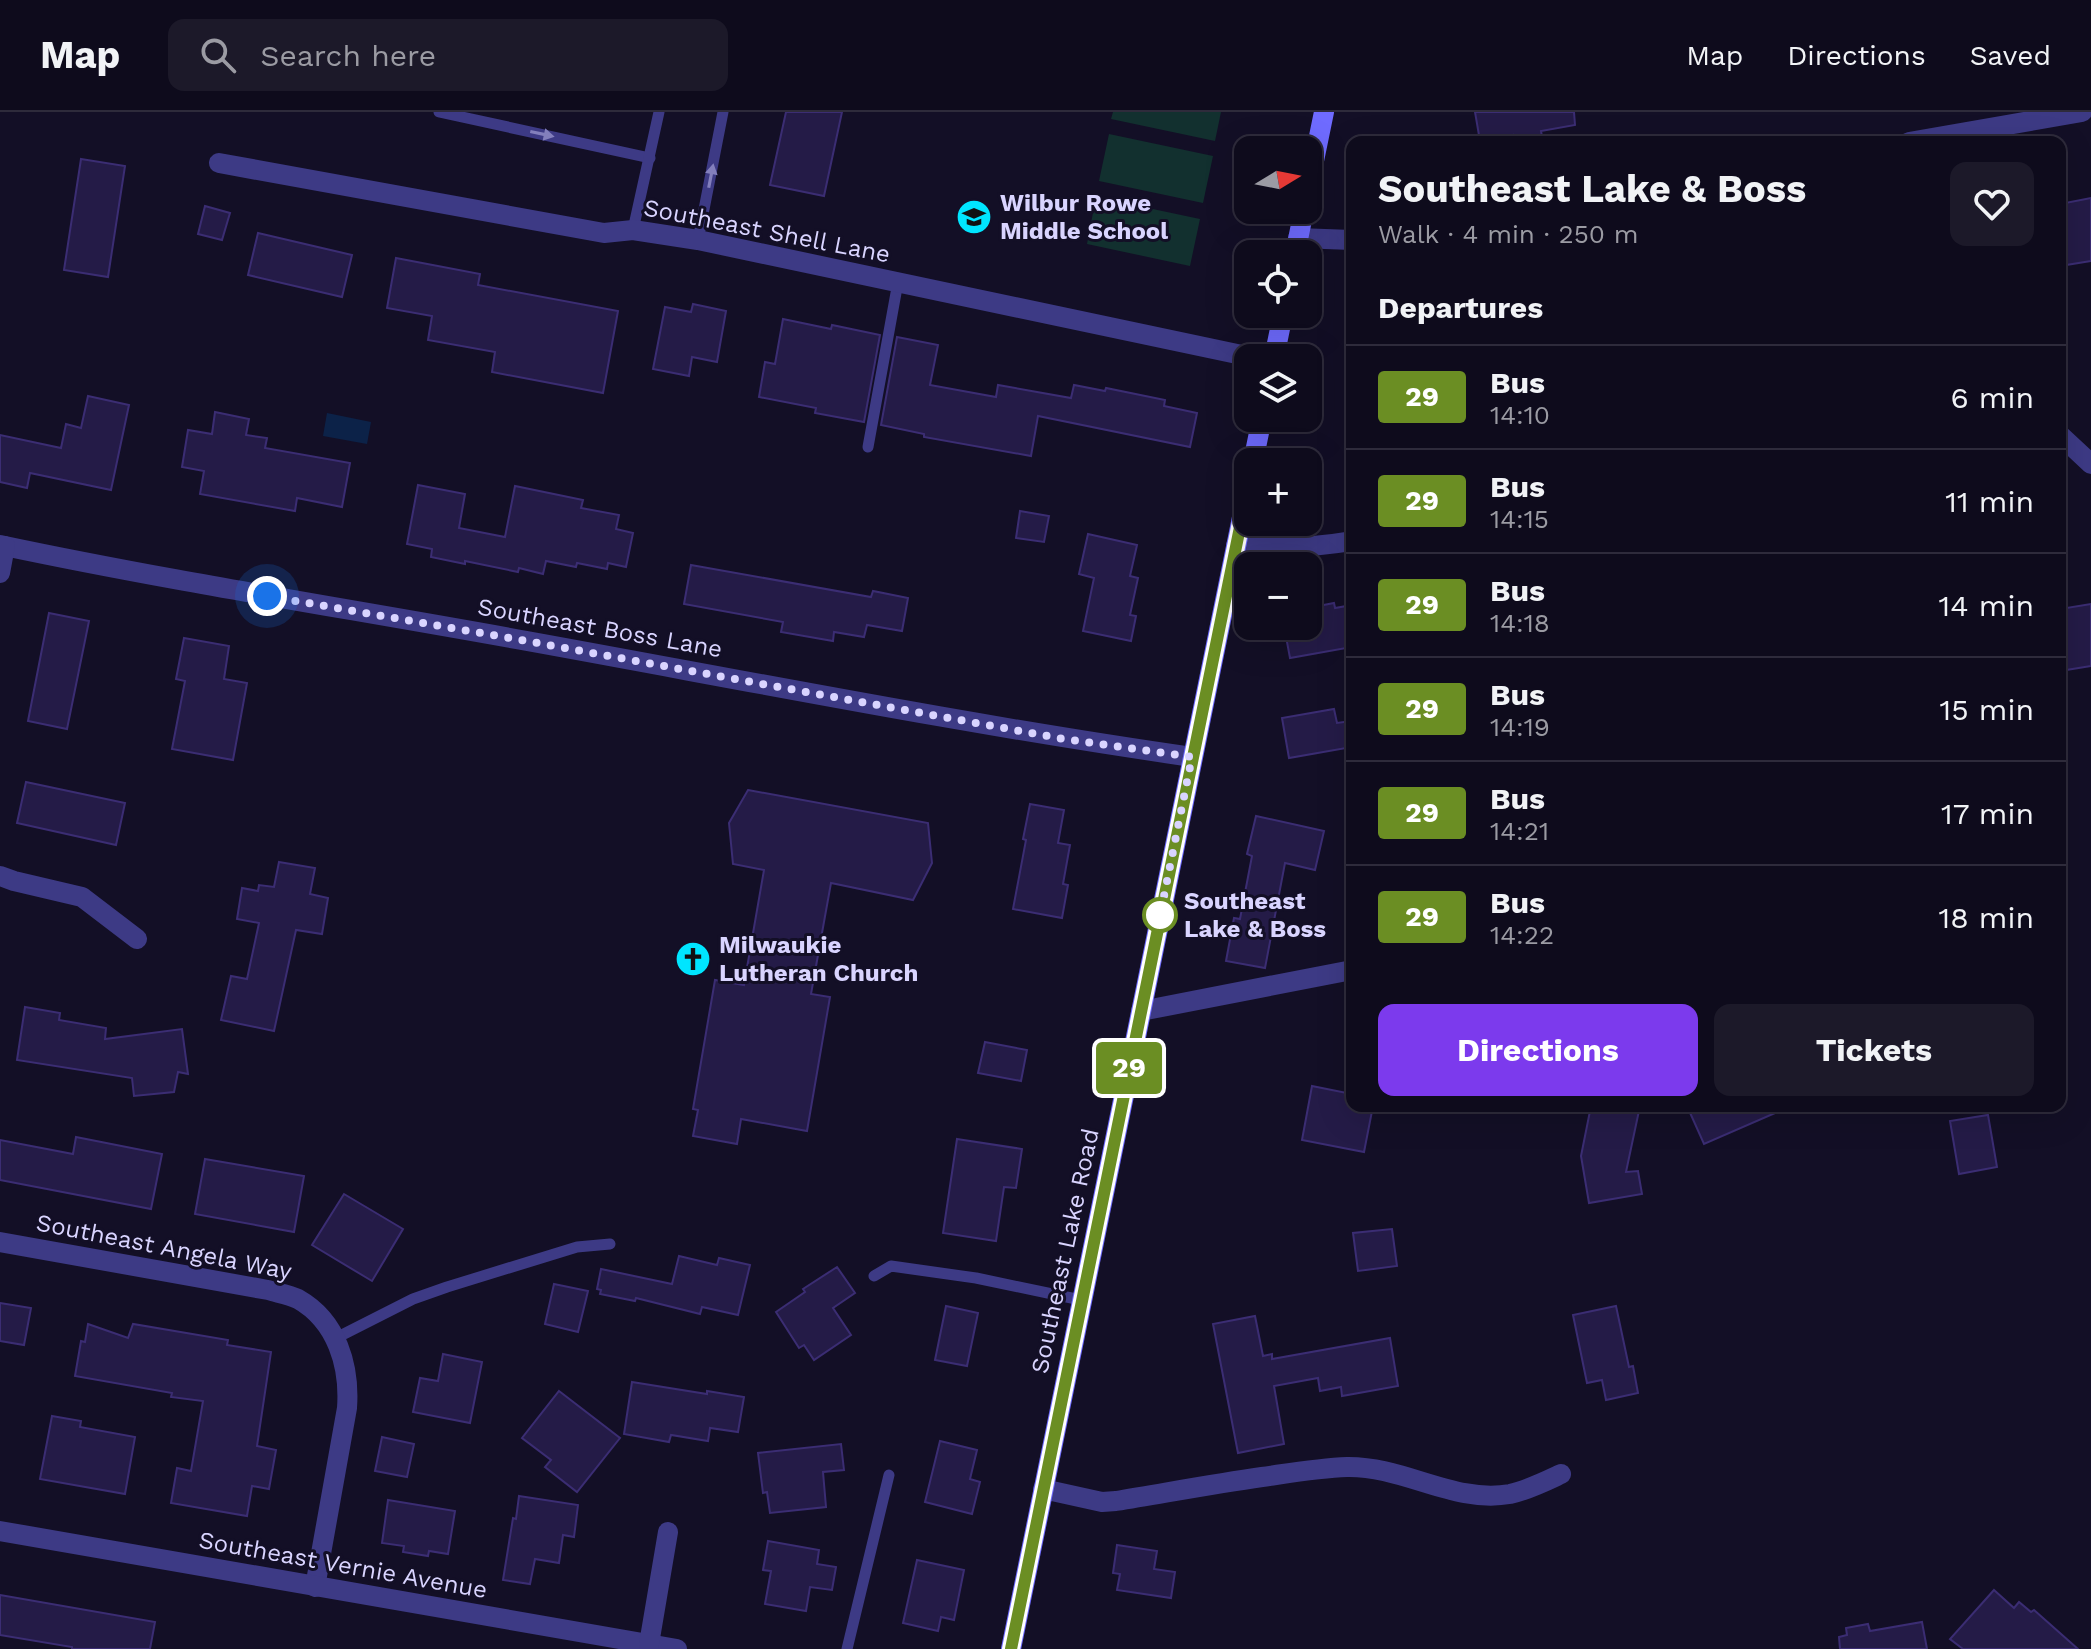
<!DOCTYPE html>
<meta charset="utf-8">
<style>
:root{--surface:#0e0b1c;--page:#1c1929;--text:#f1f3f6;--muted:#9b9ba3;--line:#2e2b3b;--accent:#7c3aed}
body{margin:0;font-family:"Work Sans",sans-serif;background:var(--page);color:var(--text);height:100vh;display:flex;flex-direction:column;font-size:30px;white-space:nowrap}
*{box-sizing:border-box;margin:0}
p{font-size:26px;color:var(--muted)}
.icon{flex:none;width:44px;height:44px;fill:none;stroke:currentColor;stroke-width:2;stroke-linecap:round;stroke-linejoin:round}
.map{position:relative;flex:1;overflow:hidden}
.details{position:absolute;left:1346px;top:24px;width:720px;height:976px;display:flex;flex-direction:column;background:var(--surface);border-radius:16px;box-shadow:0 8px 32px #0002,0 0 0 2px var(--line)}
.details>*{flex:none}
.badge{padding:0 16px;border-radius:6px;font-size:28px;line-height:52px}
.needle{width:52px;rotate:80deg}
.fabs{position:absolute;left:1234px;top:24px;display:grid;gap:16px}
.fabs a{display:grid;place-items:center;width:88px;height:88px;border-radius:16px;background:var(--surface);box-shadow:0 8px 32px #0002,0 0 0 2px var(--line);font-size:40px}
.you{position:absolute;width:40px;height:40px;margin:-20px;border:6px solid #fff;border-radius:50%;background:#1a73e8;box-shadow:0 0 0 12px #1a73e833}
.map>.badge{position:absolute;translate:-50% -50%;box-shadow:0 0 0 4px #fff}
h2{padding:0 32px;font-size:30px;line-height:72px}
.round{display:grid;place-items:center;flex:none;width:84px;height:84px;border-radius:16px;background:var(--page)}
.head{display:flex;align-items:center;justify-content:space-between;height:136px;padding:0 32px}
h1{font-size:38px;font-weight:700;line-height:60px}
.cta{display:flex;gap:16px;margin-top:auto;padding:16px 32px}
.cta a{flex:1;height:92px;border-radius:16px;background:var(--accent);color:#fff;font-size:32px;font-weight:700;line-height:92px;text-align:center}
.cta a+a{background:var(--page);color:var(--text)}
ul{padding:0;list-style:none}
li{display:flex;align-items:center;gap:24px;height:104px;padding:0 32px;border-top:2px solid var(--line)}
li div{flex:1}
li b{display:block;font-size:30px}
li em{font-style:normal}
li .badge{min-width:88px;font-weight:700;text-align:center}
header{display:flex;align-items:center;gap:48px;box-sizing:border-box;height:112px;padding:0 40px;background:var(--surface);border-bottom:2px solid var(--line)}
header strong{font-size:38px}
nav{display:flex;gap:44px;margin-inline-start:auto;font-size:28px}
.search{width:560px;height:72px;background:var(--page);display:flex;align-items:center;gap:20px;box-sizing:border-box;padding:0 28px;border-radius:16px;color:var(--muted);font-size:30px}
.map>svg:first-child{display:block}
.green{fill:#12302f}
.water{fill:#0c2248}
.building{fill:#241b47;stroke:#3b2d73;stroke-width:2}
.lines{fill:none;stroke-linecap:round;stroke-linejoin:round}
.service{stroke:#3d3a85;stroke-width:11}
.minor{stroke:#3d3a85;stroke-width:20}
.secondary{stroke:#6f6bff;stroke-width:20}
.oneway{fill:#837fbc}
.line-casing{stroke:#fff;stroke-width:18}
.line{stroke:#6b8e23;stroke-width:12}
.walk{stroke:#d9d4ff;stroke-width:8;stroke-dasharray:0 14.4}
.stop-dot{fill:#fff;stroke:#6b8e23;stroke-width:4}
.labels{text-anchor:middle;dominant-baseline:central;stroke-width:6;stroke-linejoin:round;paint-order:stroke}
.poi-label{font-size:24px;font-weight:bold;fill:#d9d4ff;stroke:#130f26;text-anchor:start}
.street-label{font-size:24px;fill:#d9d4ff;stroke:#130f26}
.stop-label{font-size:24px;font-weight:bold;fill:#d9d4ff;stroke:#130f26;text-anchor:start}
</style>
<header>
<strong>Map</strong>
<div class="search"><svg class="icon" aria-label="search" viewBox="0 0 24 24"><circle cx="10" cy="10" r="6"/><path d="M15 15l6 6"/></svg>Search here</div>
<nav><a>Map</a><a>Directions</a><a>Saved</a></nav>
</header>
<div class="map">
<svg width="2091" height="1537" viewBox="0 0 2091 1537">
<rect width="100%" height="100%" fill="#130f26"/>
<!-- green -->
<g class="green">
<path d="M1113,0H1221L1215,29L1111,7Z"/>
<path d="M1109,22L1213,44L1203,91L1099,69Z"/>
<path d="M1096,85L1200,107L1190,154L1087,132Z"/>
</g>
<!-- water -->
<path class="water" d="M327,301L371,310L367,332L323,324Z"/>
<!-- building -->
<g class="building">
<path d="M786,0H842L824,84L770,73Z"/>
<path d="M1475,0H1574L1575,13L1541,19L1543,30H1515L1513,23L1480,29Z"/>
<path d="M81,47L125,54L108,165L64,158Z"/>
<path d="M2091,86V149L2060,154V92Z"/>
<path d="M205,94L230,101L222,128L198,122Z"/>
<path d="M258,121L352,143L342,185L248,163Z"/>
<path d="M396,146L480,162L478,173L618,199L603,281L492,260L495,240L428,228L432,204L387,196Z"/>
<path d="M693,192L726,199L717,250L692,245L689,264L653,257L665,195L691,200Z"/>
<path d="M783,207L831,217L832,213L880,223L864,310L815,301L816,296L759,285L765,250L775,252Z"/>
<path d="M897,225L938,233L930,273L996,285L998,273L1071,286L1074,273L1105,279L1106,276L1165,288L1164,294L1197,301L1190,335L1038,304L1031,344L924,325V322L881,313Z"/>
<path d="M88,284L129,293L111,378L30,361L27,376L0,370V323L61,336L66,312L81,316Z"/>
<path d="M215,300L249,307L246,323L267,326L265,336L350,351L342,395L297,386L295,399L200,382L204,359L182,355L188,318L212,322Z"/>
<path d="M418,373L465,382L459,416L505,425L515,374L583,388L581,396L619,403L616,417L633,421L626,455L608,451L607,457L577,451L576,455L546,449L543,462L519,456L518,460L465,449V452L431,445L432,437L407,432Z"/>
<path d="M1020,399L1049,404L1044,430L1016,426Z"/>
<path d="M1088,422L1137,433L1130,464L1138,466L1130,503L1136,504L1131,529L1083,519L1094,466L1079,462Z"/>
<path d="M691,453L871,485L873,479L908,486L902,519L867,513L864,525L834,520L833,529L781,520L783,510L684,492Z"/>
<path d="M1334,491L1335,496L1352,493V535L1290,546L1284,514H1308V496Z"/>
<path d="M2091,492V554L2060,559V497Z"/>
<path d="M49,501L89,509L67,617L28,609Z"/>
<path d="M184,526L229,534L224,567L247,571L233,648L172,637L185,569L176,567Z"/>
<path d="M1334,597L1337,611L1352,609V635L1289,646L1282,606Z"/>
<path d="M26,670L125,691L116,733L17,711Z"/>
<path d="M748,678L928,711L932,751L913,788L831,771L811,882L830,885L807,1019L741,1007L737,1032L693,1024L698,998L693,997L715,868L744,873L764,758L733,752L729,711Z"/>
<path d="M1030,692L1064,698L1058,731L1070,733L1063,772L1068,773L1062,806L1013,797L1026,728L1023,727Z"/>
<path d="M1256,704L1324,719L1315,758L1285,751L1265,856L1226,849L1234,806L1240,807L1252,744L1247,742Z"/>
<path d="M279,750L315,756L310,782L328,786L322,822L296,818L274,919L221,908L231,864L247,867L259,811L237,807L242,776L258,779L259,773L274,775Z"/>
<path d="M25,895L60,901L59,908L106,916L105,927L182,917L188,962L178,960L174,980L134,984L132,966L17,948Z"/>
<path d="M985,930L1027,938L1021,969L978,961Z"/>
<path d="M1312,974L1352,982V994H1373L1364,1040L1302,1028Z"/>
<path d="M1591,994H1640L1626,1060L1638,1059L1642,1082L1589,1091L1581,1044Z"/>
<path d="M1687,994H1791L1704,1032Z"/>
<path d="M1988,1003L1997,1055L1959,1062L1950,1009Z"/>
<path d="M76,1025L162,1042L151,1097L0,1068V1028L73,1042Z"/>
<path d="M957,1027L1022,1037L1016,1076L1004,1075L996,1129L943,1121Z"/>
<path d="M205,1047L304,1064L294,1120L195,1102Z"/>
<path d="M344,1082L403,1117L372,1169L312,1133Z"/>
<path d="M1392,1117L1397,1154L1358,1159L1353,1121Z"/>
<path d="M679,1144L717,1153L719,1146L750,1153L738,1203L702,1195L700,1202L636,1186L635,1189L600,1182L601,1178L597,1177L601,1157L672,1172Z"/>
<path d="M837,1155L855,1181L833,1196L851,1223L814,1248L804,1233L799,1236L776,1200L805,1180L803,1177Z"/>
<path d="M554,1172L588,1179L578,1220L545,1212Z"/>
<path d="M0,1191L31,1196L24,1233L0,1229Z"/>
<path d="M946,1194L978,1201L967,1254L935,1248Z"/>
<path d="M1616,1194L1629,1255L1633,1254L1638,1281L1606,1288L1602,1268L1587,1271L1573,1203Z"/>
<path d="M1255,1204L1263,1244L1272,1242V1247L1390,1226L1398,1274L1342,1284L1341,1275L1320,1279L1318,1266L1274,1274L1284,1332L1238,1341L1213,1212Z"/>
<path d="M88,1212L128,1226L133,1212L228,1228L227,1233L271,1240L257,1334L276,1338L269,1377L252,1374L247,1404L171,1391L177,1356L191,1359L203,1289L171,1285L172,1281L75,1264L81,1229L85,1230Z"/>
<path d="M443,1242L482,1250L470,1311L413,1300L420,1266L438,1269Z"/>
<path d="M632,1270L707,1282V1279L744,1285L738,1320L710,1316L708,1329L671,1323L669,1330L624,1322Z"/>
<path d="M559,1279L620,1326L577,1380L545,1355L551,1348L522,1326Z"/>
<path d="M52,1304L81,1309L80,1315L135,1325L125,1382L40,1367Z"/>
<path d="M382,1325L414,1332L407,1365L375,1359Z"/>
<path d="M940,1329L977,1338L970,1367L980,1370L972,1402L925,1390Z"/>
<path d="M841,1332L844,1358L823,1360L826,1395L770,1401L767,1380L763,1381L758,1341Z"/>
<path d="M519,1384L578,1393L574,1425L563,1423L559,1451L535,1447L530,1472L503,1468L513,1406L516,1407Z"/>
<path d="M388,1388L455,1399L448,1442L429,1439L428,1444L403,1440L404,1434L382,1431Z"/>
<path d="M768,1429L819,1438L817,1452L836,1455L832,1478L810,1475L806,1499L765,1492L771,1459L763,1458Z"/>
<path d="M1117,1433L1157,1439L1154,1457L1175,1460L1171,1486L1117,1478L1120,1462L1113,1461Z"/>
<path d="M917,1448L964,1458L954,1508L941,1505L938,1519L903,1511Z"/>
<path d="M1994,1478L2014,1496L2019,1490L2031,1500L2034,1498L2078,1537H1963L1950,1527Z"/>
<path d="M0,1483L155,1510L150,1537H72V1535L0,1523Z"/>
<path d="M1922,1510L1927,1537H1840L1839,1525L1847,1523L1846,1516L1868,1512L1870,1519Z"/>
</g>
<g class="lines">
<!-- service -->
<g class="service">
<path d="M439,0L650,46"/>
<path d="M633,118L659,0"/>
<path d="M698,128L723,0"/>
<path d="M868,335L898,170"/>
<path d="M874,1164L891,1154L976,1166L1081,1188"/>
<path d="M336,1226L413,1187L447,1175L577,1135L610,1132"/>
<path d="M847,1537L889,1363"/>
</g>
<!-- minor -->
<g class="minor">
<path d="M1909,30L2082,0"/>
<path d="M219,51L604,121L633,118L698,128L1256,246"/>
<path d="M1298,126L1352,128"/>
<path d="M2060,323L2091,352"/>
<path d="M0,433C175,470 351,497 527,529C748,569 969,613 1192,645"/>
<path d="M1236,433C1277,437 1311,436 1352,429"/>
<path d="M0,461L5,434"/>
<path d="M0,764L14,769L82,785L137,827"/>
<path d="M1141,899L1352,858"/>
<path d="M0,1130L268,1178C278,1181 289,1183 298,1187C337,1209 350,1254 347,1296L315,1475"/>
<path d="M1043,1377L1102,1390L1116,1389C1165,1381 1213,1372 1262,1365C1290,1361 1319,1356 1347,1355C1404,1354 1454,1392 1510,1382C1528,1378 1544,1370 1561,1362"/>
<path d="M0,1419L677,1537"/>
<path d="M649,1532L668,1420"/>
</g>
<!-- secondary -->
<g class="secondary">
<path d="M1308,78L1324,0"/>
<path d="M1295,142L1304,98"/>
<path d="M1274,246L1283,202"/>
<path d="M1253,350L1262,306"/>
<path d="M1011,1537L1248,376"/>
</g>
</g>
<!-- one-way arrows -->
<defs><path id="oneway-solid" d="M-6-.8H1V-3.2L6.5 0L1 3.2V.8H-6Z" transform="scale(2)"/></defs>
<g class="oneway">
<use href="#oneway-solid" transform="translate(542 22) rotate(12)"/>
<use href="#oneway-solid" transform="translate(711 64) rotate(-79)"/>
</g>
<g class="lines">
<defs>
<path id="line" d="M1011,1537L1248,376"/>
</defs>
<!-- line casing -->
<use href="#line" class="line-casing"/>
<!-- line -->
<use href="#line" class="line"/>
<!-- walk -->
<path class="walk" d="M267,484L521,528L1064,627L1192,645L1158,814L1160,803"/>
</g>
<!-- icons -->
<defs>
<symbol id="school-disc" viewBox="-11 -11 22 22"><circle r="9.5" fill="#00e5ff" stroke="#130f26"/><path d="M0-5L7-2L0 1L-7-2ZM-4 1L0 2.5L4 1V4Q0 6-4 4Z" fill="#111"/></symbol>
<symbol id="church-disc" viewBox="-11 -11 22 22"><circle r="9.5" fill="#00e5ff" stroke="#130f26"/><path d="M-1.2-6h2.4v3.5h3.3v2.4h-3.3V6h-2.4V-.1h-3.3v-2.4h3.3Z" fill="#111"/></symbol>
</defs>
<g fill-rule="evenodd">
<use href="#school-disc" x="954" y="85" width="40" height="40"/>
<use href="#church-disc" x="673" y="827" width="40" height="40"/>
</g>
<!-- markers -->
<circle class="stop-dot" cx="1160" cy="803" r="16"/>
<g class="labels">
<!-- poi labels -->
<g class="poi-label">
<text x="1000" y="91">Wilbur Rowe<tspan x="1000" dy="28">Middle School</tspan></text>
<text x="719" y="833">Milwaukie<tspan x="719" dy="28">Lutheran Church</tspan></text>
</g>
<!-- street labels -->
<g class="street-label">
<text transform="translate(767 119) rotate(11)">Southeast Shell Lane</text>
<text transform="translate(600 516) rotate(10)">Southeast Boss Lane</text>
<text transform="translate(164 1135) rotate(11)">Southeast Angela Way</text>
<text transform="translate(1065 1139) rotate(-78)">Southeast Lake Road</text>
<text transform="translate(343 1453) rotate(10)">Southeast Vernie Avenue</text>
</g>
<!-- stop labels -->
<g class="stop-label">
<text x="1184" y="789">Southeast<tspan x="1184" dy="28">Lake &amp; Boss</tspan></text>
</g>
</g>
</svg>
<div class="fabs">
<a><svg class="needle" viewBox="-14 -14 28 28"><path d="M0-13l5 13h-10z" fill="#e53935"/><path d="M0 13l5-13h-10z" fill="#9b9ba3"/></svg></a>
<a><svg class="icon" aria-label="locate" viewBox="0 0 24 24"><circle cx="12" cy="12" r="6"/><path d="M12 2v4M12 18v4M2 12h4M18 12h4"/></svg></a>
<a><svg class="icon" aria-label="layers" viewBox="0 0 24 24"><path d="M12 4l9 5-9 5-9-5zM3 14l9 5 9-5"/></svg></a>
<a>+</a>
<a>−</a>
</div>
<div class="you" style="left:267px;top:484px"></div>
<b class="badge" style="left:1129px;top:956px;background:#6b8e23;color:#fff">29</b>
<section class="details">
<div class="head"><div><h1>Southeast Lake &amp; Boss</h1><p>Walk · 4 min · 250 m</p></div><a class="round"><svg class="icon" aria-label="heart" viewBox="0 0 24 24"><path d="M12 20l-8-8c-3-5 5-10 8-4 3-6 11-1 8 4z"/></svg></a></div>
<h2>Departures</h2>
<ul>
<li><span class="badge" style="background:#6b8e23;color:#fff">29</span><div><b>Bus</b><p>14:10</p></div><em>6 min</em></li>
<li><span class="badge" style="background:#6b8e23;color:#fff">29</span><div><b>Bus</b><p>14:15</p></div><em>11 min</em></li>
<li><span class="badge" style="background:#6b8e23;color:#fff">29</span><div><b>Bus</b><p>14:18</p></div><em>14 min</em></li>
<li><span class="badge" style="background:#6b8e23;color:#fff">29</span><div><b>Bus</b><p>14:19</p></div><em>15 min</em></li>
<li><span class="badge" style="background:#6b8e23;color:#fff">29</span><div><b>Bus</b><p>14:21</p></div><em>17 min</em></li>
<li><span class="badge" style="background:#6b8e23;color:#fff">29</span><div><b>Bus</b><p>14:22</p></div><em>18 min</em></li>
</ul>
<div class="cta"><a>Directions</a><a>Tickets</a></div>
</section>
</div>
